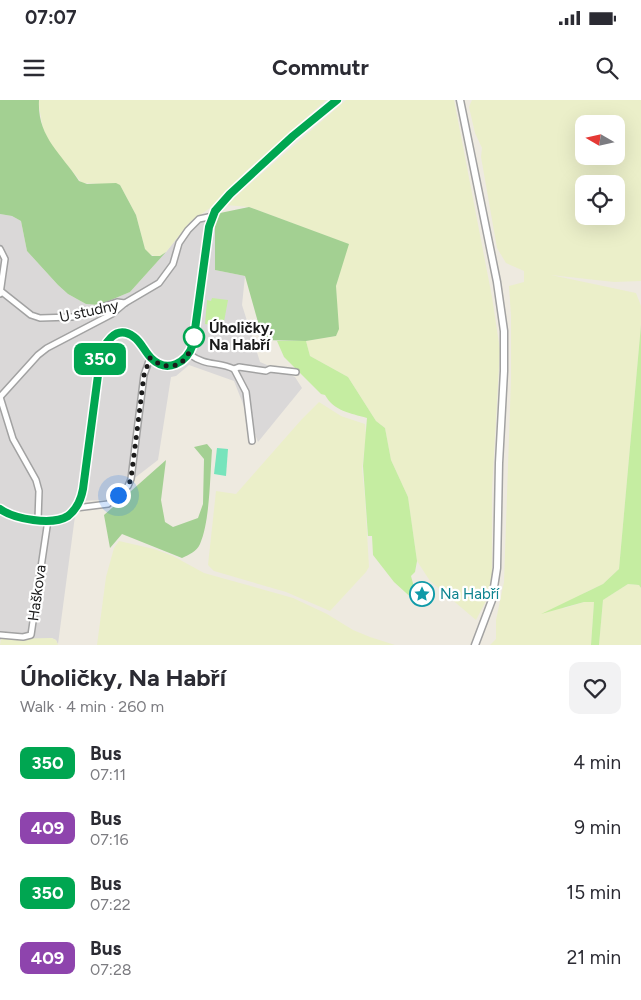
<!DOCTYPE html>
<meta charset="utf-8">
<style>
:root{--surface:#fff;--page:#f2f2f3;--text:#2b2b33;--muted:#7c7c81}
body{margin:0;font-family:Figtree,sans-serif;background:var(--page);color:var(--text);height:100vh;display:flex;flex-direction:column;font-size:19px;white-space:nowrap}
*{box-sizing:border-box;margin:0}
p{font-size:16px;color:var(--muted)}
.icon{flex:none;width:28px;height:28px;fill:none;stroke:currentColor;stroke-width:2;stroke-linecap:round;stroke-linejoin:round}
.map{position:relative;height:545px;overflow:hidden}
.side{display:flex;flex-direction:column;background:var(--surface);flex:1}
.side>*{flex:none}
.badge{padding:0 10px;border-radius:8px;font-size:18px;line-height:32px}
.needle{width:32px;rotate:279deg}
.fabs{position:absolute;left:575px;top:15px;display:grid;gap:10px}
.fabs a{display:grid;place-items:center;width:50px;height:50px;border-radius:10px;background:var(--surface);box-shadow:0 5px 20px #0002;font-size:25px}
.you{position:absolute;width:25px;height:25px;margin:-12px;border:4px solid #fff;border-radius:50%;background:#1a73e8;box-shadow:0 0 0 8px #1a73e833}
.map>.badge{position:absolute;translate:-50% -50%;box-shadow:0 0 0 2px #fff}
.round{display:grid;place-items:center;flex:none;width:52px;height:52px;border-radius:10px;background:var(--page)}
.headline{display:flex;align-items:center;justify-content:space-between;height:85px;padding:0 20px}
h1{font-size:24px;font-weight:700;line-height:38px}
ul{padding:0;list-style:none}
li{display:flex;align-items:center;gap:15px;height:65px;padding:0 20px}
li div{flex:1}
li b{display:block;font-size:19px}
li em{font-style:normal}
li .badge{min-width:55px;font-weight:700;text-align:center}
.status{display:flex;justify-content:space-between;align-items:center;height:35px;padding:0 25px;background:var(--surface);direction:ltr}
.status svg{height:14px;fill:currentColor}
header{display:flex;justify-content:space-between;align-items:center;height:65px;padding:0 20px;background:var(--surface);font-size:22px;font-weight:700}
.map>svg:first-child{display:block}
.residential{fill:#dad8d8}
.farmland{fill:#ebefc9;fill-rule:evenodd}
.grass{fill:#c5eda1}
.forest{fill:#a3d092}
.pitch{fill:#77e4bc}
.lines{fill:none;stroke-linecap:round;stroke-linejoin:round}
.minor-casing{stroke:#a2a2a2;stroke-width:8}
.tertiary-casing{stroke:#a2a2a2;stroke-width:9}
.minor{stroke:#fff;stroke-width:5}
.tertiary{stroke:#fff;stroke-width:6}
.line-casing{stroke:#fff;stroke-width:11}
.line{stroke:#00a651;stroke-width:8}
.walk{stroke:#1b1b1b;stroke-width:5;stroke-dasharray:0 9}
.stop-dot{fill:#fff;stroke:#00a651;stroke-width:2.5}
.labels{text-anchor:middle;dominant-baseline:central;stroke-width:4.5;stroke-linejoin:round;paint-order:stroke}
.street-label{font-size:15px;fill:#1b1b1b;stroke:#fff}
.stop-label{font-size:15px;font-weight:bold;fill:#1b1b1b;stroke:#fff;text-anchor:start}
.culture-label{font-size:15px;fill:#0d838f;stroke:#fff;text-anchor:start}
</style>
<div class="status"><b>07:07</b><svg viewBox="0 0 49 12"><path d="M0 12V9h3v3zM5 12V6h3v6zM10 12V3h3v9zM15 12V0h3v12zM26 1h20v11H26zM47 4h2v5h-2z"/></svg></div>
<header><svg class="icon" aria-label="menu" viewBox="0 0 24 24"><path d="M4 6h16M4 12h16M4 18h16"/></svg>Commutr<svg class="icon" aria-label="search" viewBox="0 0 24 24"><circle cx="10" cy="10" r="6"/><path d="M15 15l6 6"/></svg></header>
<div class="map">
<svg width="641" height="545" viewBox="0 0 641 545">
<rect width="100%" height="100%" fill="#eeeae0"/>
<!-- residential -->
<path class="residential" d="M0,114L12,116L21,121L27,151L58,185L68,194L86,204L99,205L130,192L166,152L190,122L200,115L215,123V170L245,176L242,205L260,262L295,277L302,288L258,342L234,281L189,265L176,276L171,277L158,360L106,400L77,401L58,544L56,540L52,538L38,540H0Z"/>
<!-- farmland -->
<g class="farmland">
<path d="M39,0H326L244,73L210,108L190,122L166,152L160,156H155L149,154L145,149L136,115L120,85L82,83L57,53L46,37L43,29L39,6Z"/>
<path d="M346,0H454L492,197L500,250L492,389V475L487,499L476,520L430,481L417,461L408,397L391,360L385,328L376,321L348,277L310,256L306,241L336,236L338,229L336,186L348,144L249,107L226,105Z"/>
<path d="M472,0H641V181L614,182L551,175L636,193L641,206V225L619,469L603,484L586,492L562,509L584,502H594L591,545H490L496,539V520L504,482L511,279V216L509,186L524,182V171L506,163L497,148L481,57L482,48L475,33L469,7ZM584,24H616V56H584ZM584,84H616V116H584Z"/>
<path d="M319,302L341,316L365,324L366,335L362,369L365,398L369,467L366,472L330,511L286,492L214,471L208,465L216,391L236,394L302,319Z"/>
<path d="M119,441L154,449L173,456L204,473L293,498L327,514L353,530L370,537L395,545H97L106,477L114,448Z"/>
<path d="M628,484L639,485L641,488V545H599L603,500Z"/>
<path d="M51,538L56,540L58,545H0L1,539Z"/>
</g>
<!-- grass -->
<g class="grass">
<path d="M212,198L228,200L223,227L205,224L207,200L211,201Z"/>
<path d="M641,225V488L639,485L628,484L603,500L599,545H591L594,502H584L541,514L603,484L619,469Z"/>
<path d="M277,241H306L310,256L348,277L376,321L385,328L391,360L408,397L417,461L415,472L411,476L414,487L416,502L394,482L373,455L372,436H368L363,366L367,318C350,313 334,311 325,295L321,294L284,257Z"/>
</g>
<!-- forest -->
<g class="forest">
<path d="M0,0H39C37,37 61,53 79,81L87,84L116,83L120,85L136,115L145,149L152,156H160L166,152L130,192L99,205L86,204L68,194L58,185L27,151L21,121L12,116L0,114Z"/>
<path d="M249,107L349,144L336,186L339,229L336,236L306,241L263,240L245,176L215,170V123L220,113Z"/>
<path d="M207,344L212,350C210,376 210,421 200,444C197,451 189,455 182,458L122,434L110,448L104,415L166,360L161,400L165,422L173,427L198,418L203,404L204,359L194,347Z"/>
</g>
<!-- pitch -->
<path class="pitch" d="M217,348L228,349L226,376L214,374Z"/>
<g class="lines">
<defs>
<g id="minor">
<path d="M0,149L5,159L0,194"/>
<path d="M2,192L31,215L40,218L72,217L117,202L125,203"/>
<path d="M189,254C207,267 217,261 234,269L239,267L266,271L270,269L296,272"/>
<path d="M234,269L246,292L252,341"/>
<path d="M0,297L38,255L47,248L112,214L125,203L159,183L173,164L179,143L188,130L199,119L213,116"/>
<path d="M0,297L13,339L36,380L39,391L38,420"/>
<path d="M76,408L108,404L128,386L131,379L144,275L150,258"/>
<path d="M0,535L23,537L31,535L48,420"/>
</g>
<g id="tertiary">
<path d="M460,0L497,182L504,231V271L499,363L497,468L492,500L475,545"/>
<path d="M0,409C14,419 52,425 68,416C77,409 81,400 83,389L101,256C104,241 119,225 134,237C141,243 145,252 151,258C168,274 187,263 193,244L209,127L215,111L230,94L293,36L337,0"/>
</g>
</defs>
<!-- minor casing -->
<use href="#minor" class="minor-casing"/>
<!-- tertiary casing -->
<use href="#tertiary" class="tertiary-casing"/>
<!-- minor -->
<use href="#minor" class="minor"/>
<!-- tertiary -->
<use href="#tertiary" class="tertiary"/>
</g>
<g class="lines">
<defs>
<path id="line" d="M0,409C14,419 52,426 68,416C77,409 81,400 83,389L100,260C103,245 115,223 134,237C141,242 145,252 151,258C167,274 187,263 193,244L209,127L215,111L230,94L293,36L337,0"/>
</defs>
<!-- line casing -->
<use href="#line" class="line-casing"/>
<!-- line -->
<use href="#line" class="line"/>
<!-- walk -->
<path class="walk" d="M118,395L128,386L131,379L144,275L150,258C173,276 190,262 194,237"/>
</g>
<!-- icons -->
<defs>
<symbol id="sight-ring" viewBox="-11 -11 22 22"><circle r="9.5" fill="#fff" stroke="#0f9aa8" stroke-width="1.5"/><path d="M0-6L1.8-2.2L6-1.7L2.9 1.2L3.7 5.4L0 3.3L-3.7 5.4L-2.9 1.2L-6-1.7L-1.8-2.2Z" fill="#0f9aa8"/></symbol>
</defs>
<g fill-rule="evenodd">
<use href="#sight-ring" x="408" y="480" width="28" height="28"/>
</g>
<!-- markers -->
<circle class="stop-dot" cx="194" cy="237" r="10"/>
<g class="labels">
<!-- street labels -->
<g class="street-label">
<text transform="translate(89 211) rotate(-12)">U studny</text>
<text transform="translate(37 493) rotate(-82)">Haškova</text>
</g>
<!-- stop labels -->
<g class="stop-label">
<text x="209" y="228">Úholičky,<tspan x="209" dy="17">Na Habří</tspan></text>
</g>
<!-- culture labels -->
<g class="culture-label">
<text x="440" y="494">Na Habří</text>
</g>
</g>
</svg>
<div class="fabs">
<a><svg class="needle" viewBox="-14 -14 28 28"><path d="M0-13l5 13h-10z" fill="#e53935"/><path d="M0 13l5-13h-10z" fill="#7c7c81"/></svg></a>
<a><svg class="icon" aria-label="locate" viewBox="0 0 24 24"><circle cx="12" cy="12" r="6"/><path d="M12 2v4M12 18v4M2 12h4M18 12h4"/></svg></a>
</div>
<div class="you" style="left:118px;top:395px"></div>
<b class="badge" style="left:100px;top:259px;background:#00a651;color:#fff">350</b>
</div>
<section class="side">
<div class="headline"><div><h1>Úholičky, Na Habří</h1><p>Walk · 4 min · 260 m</p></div><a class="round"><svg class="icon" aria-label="heart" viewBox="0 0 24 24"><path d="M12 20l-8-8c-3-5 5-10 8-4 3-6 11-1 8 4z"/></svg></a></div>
<ul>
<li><span class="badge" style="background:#00a651;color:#fff">350</span><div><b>Bus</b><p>07:11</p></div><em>4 min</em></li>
<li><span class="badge" style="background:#8e44ad;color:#fff">409</span><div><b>Bus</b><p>07:16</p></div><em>9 min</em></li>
<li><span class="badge" style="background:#00a651;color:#fff">350</span><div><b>Bus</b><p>07:22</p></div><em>15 min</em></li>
<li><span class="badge" style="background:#8e44ad;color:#fff">409</span><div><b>Bus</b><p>07:28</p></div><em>21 min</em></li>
</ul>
</section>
